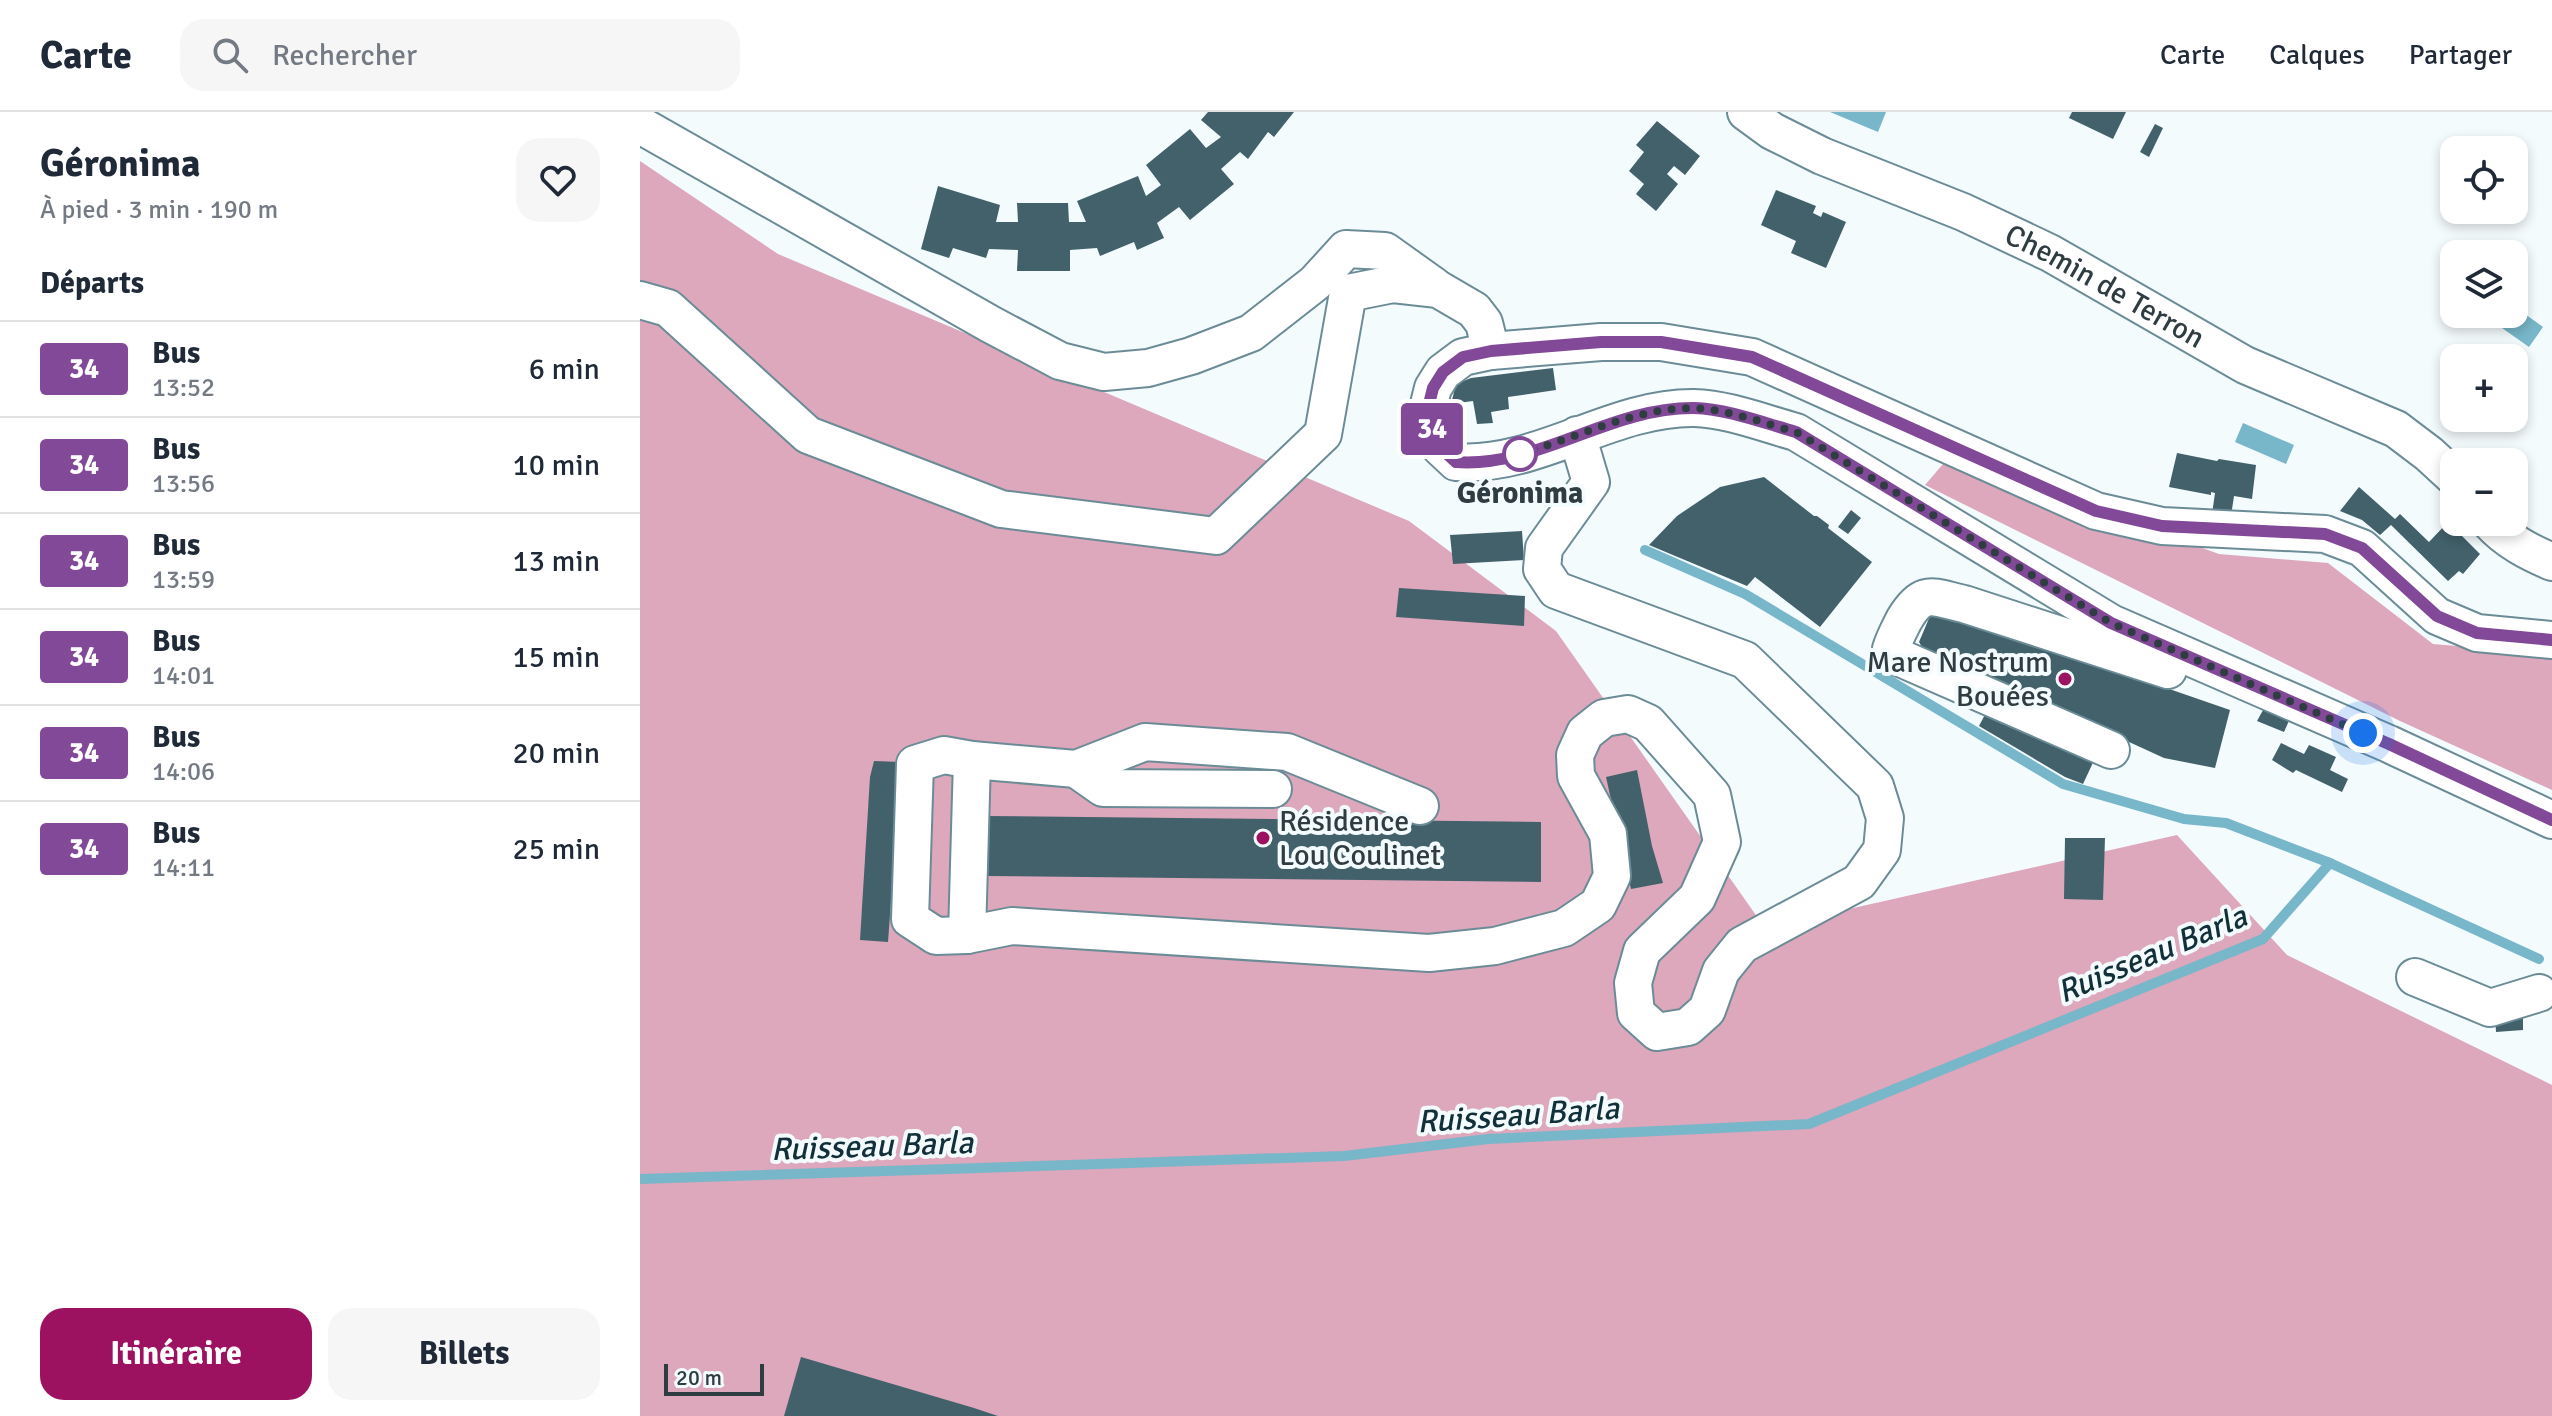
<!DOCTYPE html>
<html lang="fr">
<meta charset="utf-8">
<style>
:root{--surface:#fff;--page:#f6f6f7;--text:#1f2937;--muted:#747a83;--line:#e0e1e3;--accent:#9d1260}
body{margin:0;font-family:Signika,sans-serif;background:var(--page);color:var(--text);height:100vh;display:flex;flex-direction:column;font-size:30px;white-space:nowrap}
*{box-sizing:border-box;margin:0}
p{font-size:26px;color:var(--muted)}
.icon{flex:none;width:44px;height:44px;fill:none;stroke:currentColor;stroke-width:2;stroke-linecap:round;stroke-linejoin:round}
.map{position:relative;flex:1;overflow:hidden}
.sheet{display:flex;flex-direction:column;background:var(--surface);width:640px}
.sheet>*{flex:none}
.badge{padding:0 16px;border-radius:6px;font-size:28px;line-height:52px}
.buttons{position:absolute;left:1800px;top:24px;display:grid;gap:16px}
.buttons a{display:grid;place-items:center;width:88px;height:88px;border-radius:16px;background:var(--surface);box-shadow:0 4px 12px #0003;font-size:40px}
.scale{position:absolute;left:24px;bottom:20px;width:100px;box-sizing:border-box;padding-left:8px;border:4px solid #2f3d42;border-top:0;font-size:22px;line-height:28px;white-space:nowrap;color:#2f3d42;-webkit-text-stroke:6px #f4fbfd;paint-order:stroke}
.you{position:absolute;width:40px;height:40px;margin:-20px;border:6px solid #fff;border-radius:50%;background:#1a73e8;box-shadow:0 0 0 12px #1a73e833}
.map>.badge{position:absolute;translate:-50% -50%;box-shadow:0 0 0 4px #fff}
h2{padding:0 40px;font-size:30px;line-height:72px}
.round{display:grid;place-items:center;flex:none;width:84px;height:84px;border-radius:24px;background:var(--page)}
.overview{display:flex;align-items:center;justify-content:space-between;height:136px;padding:0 40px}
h1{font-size:38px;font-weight:700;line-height:60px}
.cta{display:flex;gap:16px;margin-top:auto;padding:16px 40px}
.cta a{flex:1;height:92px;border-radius:24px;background:var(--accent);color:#fff;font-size:32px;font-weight:700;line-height:92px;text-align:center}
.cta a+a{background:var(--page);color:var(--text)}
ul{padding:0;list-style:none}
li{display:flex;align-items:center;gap:24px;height:96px;padding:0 40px;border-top:2px solid var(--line)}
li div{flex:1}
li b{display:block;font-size:30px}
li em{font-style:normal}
li .badge{min-width:88px;font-weight:700;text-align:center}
header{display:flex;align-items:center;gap:48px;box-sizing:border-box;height:112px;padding:0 40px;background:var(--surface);border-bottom:2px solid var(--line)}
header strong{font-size:38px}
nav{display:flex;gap:44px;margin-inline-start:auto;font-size:28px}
.search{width:560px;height:72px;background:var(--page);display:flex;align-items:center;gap:20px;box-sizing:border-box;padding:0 28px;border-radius:24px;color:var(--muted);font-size:30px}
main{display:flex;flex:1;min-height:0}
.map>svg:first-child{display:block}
.forest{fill:#dda7bc}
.water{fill:#78b6c9}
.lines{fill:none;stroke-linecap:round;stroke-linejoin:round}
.stream{stroke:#78b6c9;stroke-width:10}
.building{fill:#42616b}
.minor-casing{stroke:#6b8c96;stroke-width:40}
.minor{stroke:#fff;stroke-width:36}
.line-casing{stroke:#fff;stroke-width:18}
.line{stroke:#814997;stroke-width:12}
.walk{stroke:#2f3d42;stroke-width:8;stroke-dasharray:0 14.4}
.stop-dot{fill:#fff;stroke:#814997;stroke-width:4}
.poi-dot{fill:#9d1260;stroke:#f4fbfd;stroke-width:3}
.labels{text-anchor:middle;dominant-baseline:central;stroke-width:8;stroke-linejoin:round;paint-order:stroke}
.street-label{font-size:30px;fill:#2f3d42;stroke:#f4fbfd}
.stop-label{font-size:30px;font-weight:bold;fill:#2f3d42;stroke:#f4fbfd}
.poi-label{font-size:30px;fill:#2f3d42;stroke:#f4fbfd;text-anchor:end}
.water-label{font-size:32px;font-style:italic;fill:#113039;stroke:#f4fbfd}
</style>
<header>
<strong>Carte</strong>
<div class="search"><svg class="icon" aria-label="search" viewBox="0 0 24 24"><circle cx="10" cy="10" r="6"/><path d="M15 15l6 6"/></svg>Rechercher</div>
<nav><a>Carte</a><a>Calques</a><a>Partager</a></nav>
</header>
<main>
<section class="sheet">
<div class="overview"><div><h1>Géronima</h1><p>À pied · 3 min · 190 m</p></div><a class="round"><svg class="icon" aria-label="heart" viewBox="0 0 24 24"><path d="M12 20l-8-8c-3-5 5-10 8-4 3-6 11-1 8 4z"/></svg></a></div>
<h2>Départs</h2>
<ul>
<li><span class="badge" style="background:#814997;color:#fff">34</span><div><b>Bus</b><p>13:52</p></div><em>6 min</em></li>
<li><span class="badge" style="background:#814997;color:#fff">34</span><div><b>Bus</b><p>13:56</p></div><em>10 min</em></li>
<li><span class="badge" style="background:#814997;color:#fff">34</span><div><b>Bus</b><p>13:59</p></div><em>13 min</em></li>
<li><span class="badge" style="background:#814997;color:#fff">34</span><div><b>Bus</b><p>14:01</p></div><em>15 min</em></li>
<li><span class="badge" style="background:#814997;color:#fff">34</span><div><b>Bus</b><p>14:06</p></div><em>20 min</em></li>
<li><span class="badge" style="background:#814997;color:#fff">34</span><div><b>Bus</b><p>14:11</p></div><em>25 min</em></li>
</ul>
<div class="cta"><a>Itinéraire</a><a>Billets</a></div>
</section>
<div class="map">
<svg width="1912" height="1304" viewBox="0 0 1912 1304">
<rect width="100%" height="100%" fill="#f4fbfd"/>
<!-- forest -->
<g class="forest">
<path d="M0,49L138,142L769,409L916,519L1125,816L1537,723L1647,843L1912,973V1304H0Z"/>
<path d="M1309,345L1579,442L1688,451L1793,532L1912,542V678L1760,609L1285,373Z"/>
</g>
<!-- water -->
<g class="water">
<path d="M1190,0H1246L1238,20Z"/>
<path d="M1874,194L1903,215L1889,235L1845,204L1874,202Z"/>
<path d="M1603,311L1654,333L1646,352L1595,330Z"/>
</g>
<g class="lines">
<!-- stream -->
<g class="stream">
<path d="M1005,438L1105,482L1423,672L1544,707L1586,711L1690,751"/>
<path d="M0,1067L704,1044L848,1027L1169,1012L1623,827L1690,751L1899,847"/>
</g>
</g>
<!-- building -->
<g class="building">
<path d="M568,0H654L634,25L628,20L608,47L600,40L581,57L594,72L550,108L539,95L517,111L524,126L497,138L494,130L460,144L457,136L430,138V159H377L378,138L349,137L346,146L313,136L309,146L281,137L298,74L360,93L356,110H378L377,91H428L429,110H446L437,89L498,64L506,84L521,73L506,53L550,17L566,36L581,25L561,8Z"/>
<path d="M1432,0H1486L1473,27L1429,6Z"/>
<path d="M1017,9L1060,44L1045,63L1034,54L1027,62L1038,72L1016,99L996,82L1004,72L989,59L1004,40L996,33Z"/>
<path d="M1515,12L1523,16L1509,45L1500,40Z"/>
<path d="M1136,78L1176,94L1173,101L1181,105L1183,100L1206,110L1186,156L1151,141L1156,129L1121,113Z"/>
<path d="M913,256L916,278L868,285L869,297L851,300L853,311L837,312L833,289L811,292L816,272L831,266Z"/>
<path d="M1537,341L1577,349L1579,347L1616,353L1612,387L1594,384L1591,404L1572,402L1575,381L1571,380V383L1529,375Z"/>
<path d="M1124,365L1174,404H1177L1189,413L1188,416L1232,450L1180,515L1115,465L1107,474L1009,433L1037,404L1080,375Z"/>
<path d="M1719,375L1755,407L1760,402L1789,430L1808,410L1840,442L1823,462L1819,459L1808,469L1751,413L1740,423L1722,408L1700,399Z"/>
<path d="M1211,398L1221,406L1208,422L1198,415Z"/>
<path d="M882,419L884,448L813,452L810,423Z"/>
<path d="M759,476L885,484L884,514L756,505Z"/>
<path d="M1293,497H1298L1590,598L1575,656L1524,646L1282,535L1279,530Z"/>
<path d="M1627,591L1652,602L1644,620L1617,609Z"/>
<path d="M1350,593L1457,642L1443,672L1425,665L1339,614Z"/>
<path d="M1641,631L1664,642L1669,633L1696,645L1690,658L1708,667L1702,680L1656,658L1653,661L1632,648Z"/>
<path d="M234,649L261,650L248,830L220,828L230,665Z"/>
<path d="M997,658L1012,734L1023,771L991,777L966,665Z"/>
<path d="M346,704L901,710V770L346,764Z"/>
<path d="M1425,726H1465L1463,788L1424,787Z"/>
<path d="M1855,904H1883V918L1856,920Z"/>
<path d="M161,1245L334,1296L358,1304H144Z"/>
</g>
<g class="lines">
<defs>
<g id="minor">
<path id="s1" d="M1106,0L1132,19L1182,44L1323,100L1410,141L1605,253L1756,317L1789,342L1814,365"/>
<path d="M0,13L350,212L420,249L464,260L508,256L551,244L611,221L675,171L706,137L745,139L794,174"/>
<path d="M0,188L28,196L168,323L361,397L576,424L683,322L708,181L753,172L798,177L834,198L844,211L851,239"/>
<path d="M1850,410C1867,429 1889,440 1912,450"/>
<path d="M1912,528L1837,521L1797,504L1722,436L1685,422L1522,414L1456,399L1112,245L1021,230H961L851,239L823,245L803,260L793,276L788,296L793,317L800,335L816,350C898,356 971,295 1054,296C1088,297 1123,311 1156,320L1471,511L1749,632L1912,708"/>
<path d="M1471,638L1258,545L1251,537C1254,527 1259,518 1264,508C1283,476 1292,485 1324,492L1528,558"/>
<path d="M436,657L463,676L633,677"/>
<path d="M780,694L647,640L505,630L436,657L332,648L304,643L275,652L270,807L296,824L327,823L372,814L789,841L855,834L924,816L958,793L972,764L968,722L936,664L935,643L945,621L964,606L988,602L1008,611L1072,683L1082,730L1057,786L1002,839L993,871L996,901L1017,920L1048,915L1067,898L1081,859L1102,833L1219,770L1242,738L1245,706L1235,674L1105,548L916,478L902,457L904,436L951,370L937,323"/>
<path d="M327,823L332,648"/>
<path d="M1775,865L1850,896L1899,881"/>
</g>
</defs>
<!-- minor casing -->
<use href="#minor" class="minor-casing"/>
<!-- minor -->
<use href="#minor" class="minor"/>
</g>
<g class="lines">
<defs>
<path id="line" d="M1912,528L1837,521L1797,504L1722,436L1685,422L1522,414L1456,399L1112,245L1021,230H961L851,239L823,245L803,260L793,276L788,296L793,317L800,335L816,350C898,356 970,295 1054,296C1088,297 1124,311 1156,320L1471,511L1749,632L1912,708"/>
</defs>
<!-- line casing -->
<use href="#line" class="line-casing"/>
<!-- line -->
<use href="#line" class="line"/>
<!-- walk -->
<path class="walk" d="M880,342C937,326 993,296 1053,296C1087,297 1123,311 1156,320L1471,511L1723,621"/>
</g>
<!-- markers -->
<circle class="stop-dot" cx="880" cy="342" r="16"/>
<g class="poi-dot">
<circle cx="1425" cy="567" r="8"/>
<circle cx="623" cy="726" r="8"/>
</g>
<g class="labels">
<!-- street labels -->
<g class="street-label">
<text stroke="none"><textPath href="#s1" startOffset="400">Chemin de Terron</textPath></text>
</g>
<!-- stop labels -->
<g class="stop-label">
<text x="880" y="381">Géronima</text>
</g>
<!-- poi labels -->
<g class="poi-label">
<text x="1409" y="550">Mare Nostrum<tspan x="1409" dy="34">Bouées</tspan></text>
<text x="639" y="709" text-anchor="start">Résidence<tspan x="639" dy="34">Lou Coulinet</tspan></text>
</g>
<!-- water labels -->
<g class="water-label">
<text transform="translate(1512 842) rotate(-23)">Ruisseau Barla</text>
<text transform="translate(878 1003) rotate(-4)">Ruisseau Barla</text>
<text transform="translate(232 1034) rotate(-2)">Ruisseau Barla</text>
</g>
</g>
</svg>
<div class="buttons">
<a><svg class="icon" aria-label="locate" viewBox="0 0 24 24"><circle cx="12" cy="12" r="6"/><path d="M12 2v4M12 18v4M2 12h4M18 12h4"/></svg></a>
<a><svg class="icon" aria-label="layers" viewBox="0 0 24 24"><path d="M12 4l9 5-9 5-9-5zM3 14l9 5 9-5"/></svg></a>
<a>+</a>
<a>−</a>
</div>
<div class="scale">20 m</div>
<div class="you" style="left:1723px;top:621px"></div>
<b class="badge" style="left:792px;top:317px;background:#814997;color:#fff">34</b>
</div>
</main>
